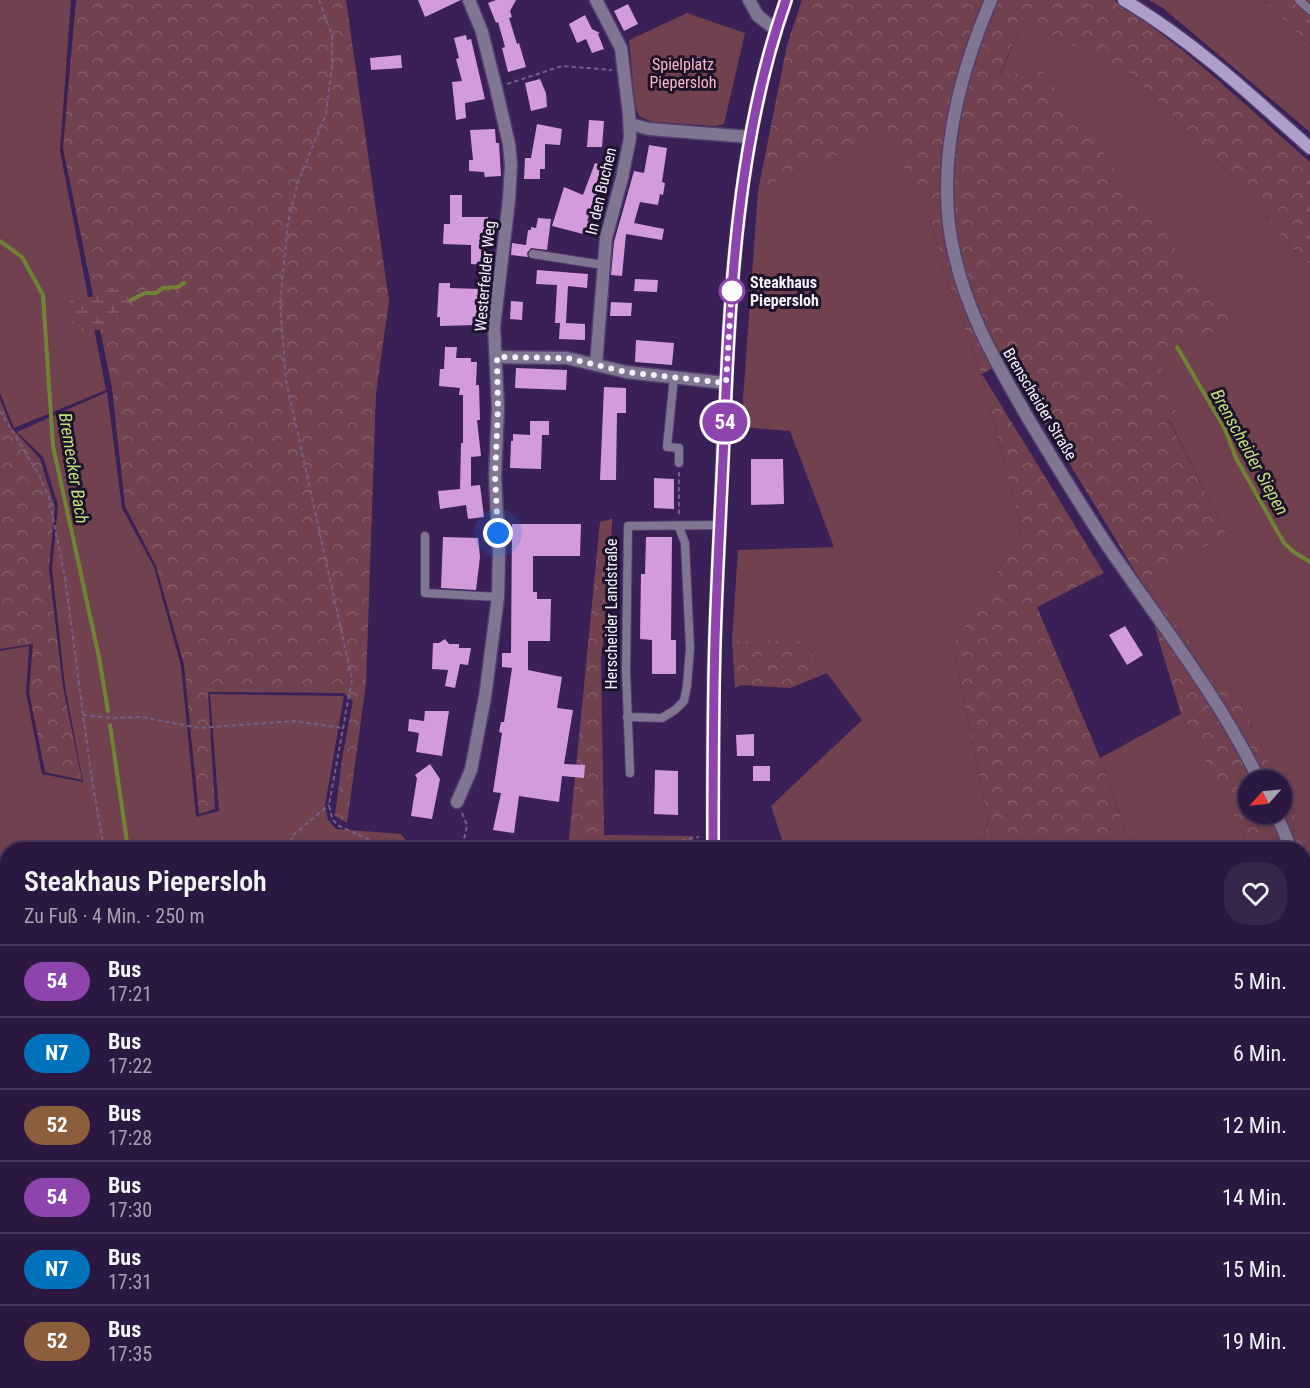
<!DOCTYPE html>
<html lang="de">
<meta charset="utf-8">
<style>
:root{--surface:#2b1841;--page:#37254c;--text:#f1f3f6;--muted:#a6a0b1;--line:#47375a}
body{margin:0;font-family:"Roboto Condensed",sans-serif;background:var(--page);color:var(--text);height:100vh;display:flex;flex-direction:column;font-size:22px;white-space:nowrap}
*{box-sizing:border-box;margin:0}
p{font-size:20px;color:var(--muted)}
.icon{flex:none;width:33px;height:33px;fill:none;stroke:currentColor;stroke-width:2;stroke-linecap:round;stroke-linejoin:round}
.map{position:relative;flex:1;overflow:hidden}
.panel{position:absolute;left:0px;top:842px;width:1311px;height:548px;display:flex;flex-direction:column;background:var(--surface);border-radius:24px 24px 0 0;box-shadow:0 3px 9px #0003,0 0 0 2px var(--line)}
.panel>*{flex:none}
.badge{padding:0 12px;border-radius:20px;font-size:21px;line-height:39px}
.needle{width:39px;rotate:243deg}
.buttons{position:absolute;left:1238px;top:770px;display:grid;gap:12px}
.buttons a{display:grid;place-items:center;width:54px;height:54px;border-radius:50%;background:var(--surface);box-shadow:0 3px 9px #0003,0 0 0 2px var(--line);font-size:30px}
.you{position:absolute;width:30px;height:30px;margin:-15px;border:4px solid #fff;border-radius:50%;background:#1a73e8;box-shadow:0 0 0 9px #1a73e833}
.map>.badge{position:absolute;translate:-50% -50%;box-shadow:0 0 0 3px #fff}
.round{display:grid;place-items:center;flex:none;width:63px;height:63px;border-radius:24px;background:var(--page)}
.headline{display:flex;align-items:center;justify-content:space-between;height:102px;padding:0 24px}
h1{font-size:28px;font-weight:600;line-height:45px}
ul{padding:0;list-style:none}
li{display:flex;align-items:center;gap:18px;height:72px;padding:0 24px;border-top:2px solid var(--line)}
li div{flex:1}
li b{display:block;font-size:22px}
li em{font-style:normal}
li .badge{min-width:66px;font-weight:700;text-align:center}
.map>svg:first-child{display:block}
.green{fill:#71414f}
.forest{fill:url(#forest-crowns)}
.wetland{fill:url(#wetland-marsh)}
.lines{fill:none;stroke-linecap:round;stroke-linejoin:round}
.stream{stroke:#6f8334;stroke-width:4}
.building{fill:#d39bdc}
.service-casing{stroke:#533d6e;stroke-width:10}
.minor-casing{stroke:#533d6e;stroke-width:15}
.secondary-casing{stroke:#533d6e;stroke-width:15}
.path{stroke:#73608a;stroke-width:2;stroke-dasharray:4.5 3;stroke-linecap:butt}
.service{stroke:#807692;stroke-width:8}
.minor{stroke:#807692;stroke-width:12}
.secondary{stroke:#ae9eca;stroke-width:12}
.line-casing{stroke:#fff;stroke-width:14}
.line{stroke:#8e44ad;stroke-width:9}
.walk{stroke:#f4effd;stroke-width:6;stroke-dasharray:0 10.8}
.stop-dot{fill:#fff;stroke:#8e44ad;stroke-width:3}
.labels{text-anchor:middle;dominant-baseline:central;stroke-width:6;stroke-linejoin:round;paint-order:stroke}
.park-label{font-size:16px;fill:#fdb8ca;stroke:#1c122a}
.street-label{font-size:16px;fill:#f4effd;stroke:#1c122a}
.stop-label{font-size:16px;font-weight:bold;fill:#f4effd;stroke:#1c122a;text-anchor:start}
.water-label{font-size:18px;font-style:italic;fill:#c2df74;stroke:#1c122a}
</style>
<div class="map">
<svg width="1310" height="1388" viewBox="0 0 1310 1388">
<defs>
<pattern id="forest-crowns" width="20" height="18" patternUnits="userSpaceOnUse" patternTransform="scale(1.5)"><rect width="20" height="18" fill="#71414f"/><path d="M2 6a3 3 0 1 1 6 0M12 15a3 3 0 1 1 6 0" fill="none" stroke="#865d69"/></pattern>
<pattern id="wetland-marsh" width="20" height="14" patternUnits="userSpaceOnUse" patternTransform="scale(1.5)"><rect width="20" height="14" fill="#71414f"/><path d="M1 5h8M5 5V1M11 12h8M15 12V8" fill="none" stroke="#865d69"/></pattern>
</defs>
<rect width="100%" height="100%" fill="#392057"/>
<!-- green -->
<g class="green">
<path d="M0,0H71L60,151L106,390L14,428L0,393Z"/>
<path d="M1149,0H1264L1310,45V132L1163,8Z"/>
<path d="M687,13L745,33L724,124L716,126L652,122L639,116L635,107L629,40Z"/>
<path d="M1021,25L1050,35L1127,71L1212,154L1296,252L1310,264V847L1281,787V780H1278L1241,704L1141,581L1227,535L1168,418L1177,413L1155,354L1233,325L999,78Z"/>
<path d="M885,132L926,207L945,274L981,373L1022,531L953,645L988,821L981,849H785L771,806L862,720L803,641H732L738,550L834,547L790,431L741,427L758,191Z"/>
<path d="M107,392L122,508L154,567L181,666L196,817L219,811L210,694L344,696L325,805L328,820L336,829L401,834L413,849H8V1382H200L193,1388H0V651L29,646L26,693L42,774L83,782L65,686L52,568L58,505L43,457L17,432Z"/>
<path d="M1181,714L1251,849H1132L1100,758Z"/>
</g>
<!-- forest -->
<g class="forest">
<path d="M76,0H346L389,301L376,393L366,683L347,823L335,816L342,759L353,701L344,693L208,692L215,809L199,814L184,665L156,566L125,506L112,388L63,148Z"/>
<path d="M802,0H1114C1187,48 1245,105 1310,162V264L1296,252L1212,154L1127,71L1050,35L1021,25L999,77L1040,68L1233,325L1156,354L1177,413L1168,419L1227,535L1141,581L1241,704L1278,780H1248V813H1281V787L1310,847V950L1304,940V849H1251L1181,714L1141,581L1007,361L982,374L1104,573L1037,607L1100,758L1132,849H981L988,821L953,645L1022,531L981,373L945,274L926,207L885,133L758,191L787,45Z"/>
<path d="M1264,0H1310V45Z"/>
<path d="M0,399L11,427L40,459L55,507L49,569L63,687L82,780L45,772L29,692L33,644L0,649Z"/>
<path d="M612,519L609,593L601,659L604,835L693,836L692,849H568L600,522Z"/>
<path d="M732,641H803L827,673L790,688L741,685L735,688Z"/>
<path d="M1310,995V1388H874L875,1382H1304V996Z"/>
</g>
<!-- wetland -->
<path class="wetland" d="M114,287L131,300L108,329L75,332L71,320L70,299L99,296Z"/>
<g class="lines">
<!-- stream -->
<g class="stream">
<path d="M0,241L22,257L43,295L53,446L99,657L108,711"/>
<path d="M131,300L145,293H156L163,288L178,287L184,283"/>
<path d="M1177,347L1225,429L1236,458L1284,543L1294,552L1310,562"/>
<path d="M110,725L128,849"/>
<path d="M81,1388L82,1382"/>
</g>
</g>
<!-- building -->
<g class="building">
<path d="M418,0H461L425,17Z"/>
<path d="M496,0H516L510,11L512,17L509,18L517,44L519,43L526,67L508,72L502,48L505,47L498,22L496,23L488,3Z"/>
<path d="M628,4L638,24L624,31L614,11Z"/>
<path d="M585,15L592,29L600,33L595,35L598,34L604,49L592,53L586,39L577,43L569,24Z"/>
<path d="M466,35L467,40L471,39L485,99L465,103L466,118L456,120L452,82L462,81L456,59L459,58L454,38Z"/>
<path d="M401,55L402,68L371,70L370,58Z"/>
<path d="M540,79L546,93L547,107L531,111L525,83Z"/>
<path d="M589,120L604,121L602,147H587Z"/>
<path d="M537,124L562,129L560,145L545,144V169H540V179H524L525,158H531Z"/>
<path d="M495,129L496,143H499L501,176L485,177L484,172L469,171V160H473L470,130Z"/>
<path d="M649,145L667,148L662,182L665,183L663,195L660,194L658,205L640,202L634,223L664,229L662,240L626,234L622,276L611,275L614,242L634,171L644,173Z"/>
<path d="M595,163L604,166L606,171L587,221L594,223L591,236L552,226L564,187L583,195Z"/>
<path d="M450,195H462V217H488L487,265L471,264V245L443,244L444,224H450Z"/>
<path d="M538,218L551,219L547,250L531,248L527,253L528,257L511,255L512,243L526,245L528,230H531V227L536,228Z"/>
<path d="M537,270L588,274L587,288L568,286L566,323L585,324V340L559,339L560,323H555L557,285L536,284Z"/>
<path d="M635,279L658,280L657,292L634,291Z"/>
<path d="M439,283H450V288L479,289L477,325L440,326V317H437Z"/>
<path d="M511,301L523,302L522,320L510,319Z"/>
<path d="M611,302L632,303L631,316H610Z"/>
<path d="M636,340L674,343L672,365L635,362Z"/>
<path d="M445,347H457L456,358H471V362H477L476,385H479L480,420H477L481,456L471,457V486L480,485L484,517L468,519L466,505L440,509L438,491L460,489L461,443H463V395H459L460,388L439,386L440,369H444Z"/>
<path d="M516,368L567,370L566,390L515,388Z"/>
<path d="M604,387L626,388V413H617L616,480H600Z"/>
<path d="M530,421H549V435H542L541,469L510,468L511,441H513V434L530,435Z"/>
<path d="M751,459H783L784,504L751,505Z"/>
<path d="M654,478L674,479V509L654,508Z"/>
<path d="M512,524H581L580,556H533V592H537V599H551L550,641H528V670L562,677L557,708L573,710L564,764L585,765L584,778L562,776L559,802L519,796L514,833L493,830L501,793L493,792L502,733L499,732L501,722H504L512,668L502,667V653H511Z"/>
<path d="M443,537L478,538L480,557L476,590L441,588Z"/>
<path d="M646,537H672L671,640H676V674H652V640L640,639L641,574H645Z"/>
<path d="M1125,626L1143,655L1127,665L1109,635Z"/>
<path d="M445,639L449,644H459V648H471L468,665L460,664L455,688L445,686L448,670L432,669L433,643H439Z"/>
<path d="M425,711H449L442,756L416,752L419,733L408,731L409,719L424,721Z"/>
<path d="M754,734V756H737L736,735Z"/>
<path d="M430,764L440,779L432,819L411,816L417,778L415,775Z"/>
<rect x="753" y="766" width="17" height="15"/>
<path d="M655,770L678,771V815L654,814Z"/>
</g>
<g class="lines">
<defs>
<g id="service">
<path d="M1299,0L1310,10"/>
<path d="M533,254L603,265"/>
<path d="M674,377L667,447L679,448V463"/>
<path d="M425,536V593L498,597"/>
<path d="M627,717L662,718L675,710L684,701L687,686L690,648L685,543L679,527"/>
<path d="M630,773L626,671L628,526L720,525"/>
</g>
<g id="minor">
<path d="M749,0L758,16L775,29"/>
<path d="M991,0C961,70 940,148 949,225C959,301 994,360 1032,425C1057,466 1082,508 1109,548C1161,624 1219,697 1259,780"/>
<path d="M630,124L649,129L750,137"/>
<path d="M497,357L567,358L626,372L726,383"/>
<path d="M596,365L606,238L622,178L630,138L629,114L621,48L596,0"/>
<path d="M457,802L471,770L485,697L498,597L499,553L495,477L498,408L494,327L509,200L511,165L509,144L496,88L482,32L469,0"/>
<path d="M1276,813L1291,849"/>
<path d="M1304,878L1310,890"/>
<path d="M280,1382L284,1388"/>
<path d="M404,1382L406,1388"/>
<path d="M325,1388L328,1382"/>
<path d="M550,1388V1382"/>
</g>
<g id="secondary">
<path d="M1124,0C1193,41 1251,95 1310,148"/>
<path d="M713,849C713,778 712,707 715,636C717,573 721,510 723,446C730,300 736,139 786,0"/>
<path d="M688,1388L689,1382"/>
</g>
</defs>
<!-- service casing -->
<use href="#service" class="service-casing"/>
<!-- minor casing -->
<use href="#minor" class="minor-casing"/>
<!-- secondary casing -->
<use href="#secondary" class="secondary-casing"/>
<!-- path -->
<g class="path">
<path d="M319,0L332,35V65L326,114L298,182L288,222L280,303L286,380L352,679L329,805L332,818L337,825L390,849"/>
<path d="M507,84L562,66L612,70"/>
<path d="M0,411L39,475L49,498L65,578L91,774L104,849"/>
<path d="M679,514V472"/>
<path d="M83,715L111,718L142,717L199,728L294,721L342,728"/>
<path d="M462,813L467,825L462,849"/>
<path d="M288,849L293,835L329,805"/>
<path d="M653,849L660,845L699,837"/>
<path d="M17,1388L21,1382"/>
</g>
<!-- service -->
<use href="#service" class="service"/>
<!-- minor -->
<use href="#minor" class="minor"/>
<!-- secondary -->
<use href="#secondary" class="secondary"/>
</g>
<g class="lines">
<defs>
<path id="line" d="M713,849C713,780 713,710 715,641C717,573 721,505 724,437C730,292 737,138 786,0"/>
</defs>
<!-- line casing -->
<use href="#line" class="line-casing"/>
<!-- line -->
<use href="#line" class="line"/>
<!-- walk -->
<path class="walk" d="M498,533L495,477L498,408L497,357L567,358L626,372L726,383L732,286V291"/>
</g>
<!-- markers -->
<circle class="stop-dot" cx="732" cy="291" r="12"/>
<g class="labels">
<!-- park labels -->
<g class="park-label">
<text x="683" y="64">Spielplatz<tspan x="683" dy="18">Piepersloh</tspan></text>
</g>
<!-- street labels -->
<g class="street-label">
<text transform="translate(601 191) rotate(-77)">In den Buchen</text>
<text transform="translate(485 276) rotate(-85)">Westerfelder Weg</text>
<text transform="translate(1040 404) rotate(59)">Brenscheider Straße</text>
<text transform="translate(611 614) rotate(-90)">Herscheider Landstraße</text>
</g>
<!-- stop labels -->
<g class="stop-label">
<text x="750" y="282">Steakhaus<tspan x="750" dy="18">Piepersloh</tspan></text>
</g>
<!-- water labels -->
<g class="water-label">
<text transform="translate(1250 452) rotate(61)">Brenscheider Siepen</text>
<text transform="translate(74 468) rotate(81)">Bremecker Bach</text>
</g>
</g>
</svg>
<div class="buttons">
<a><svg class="needle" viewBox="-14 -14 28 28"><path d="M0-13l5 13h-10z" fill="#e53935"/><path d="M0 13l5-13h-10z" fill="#a6a0b1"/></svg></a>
</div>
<div class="you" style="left:498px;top:533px"></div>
<b class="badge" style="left:725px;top:422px;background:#8e44ad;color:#fff">54</b>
<section class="panel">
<div class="headline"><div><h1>Steakhaus Piepersloh</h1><p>Zu Fuß · 4 Min. · 250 m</p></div><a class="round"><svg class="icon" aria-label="heart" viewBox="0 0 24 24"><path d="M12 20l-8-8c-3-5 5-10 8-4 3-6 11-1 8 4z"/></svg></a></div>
<ul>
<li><span class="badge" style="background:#8e44ad;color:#fff">54</span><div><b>Bus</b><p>17:21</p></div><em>5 Min.</em></li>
<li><span class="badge" style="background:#0072bc;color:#fff">N7</span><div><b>Bus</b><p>17:22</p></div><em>6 Min.</em></li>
<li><span class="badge" style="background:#8b5e3c;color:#fff">52</span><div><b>Bus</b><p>17:28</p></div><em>12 Min.</em></li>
<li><span class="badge" style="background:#8e44ad;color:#fff">54</span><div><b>Bus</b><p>17:30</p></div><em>14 Min.</em></li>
<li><span class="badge" style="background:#0072bc;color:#fff">N7</span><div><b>Bus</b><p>17:31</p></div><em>15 Min.</em></li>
<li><span class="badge" style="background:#8b5e3c;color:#fff">52</span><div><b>Bus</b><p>17:35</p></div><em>19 Min.</em></li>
</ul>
</section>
</div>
